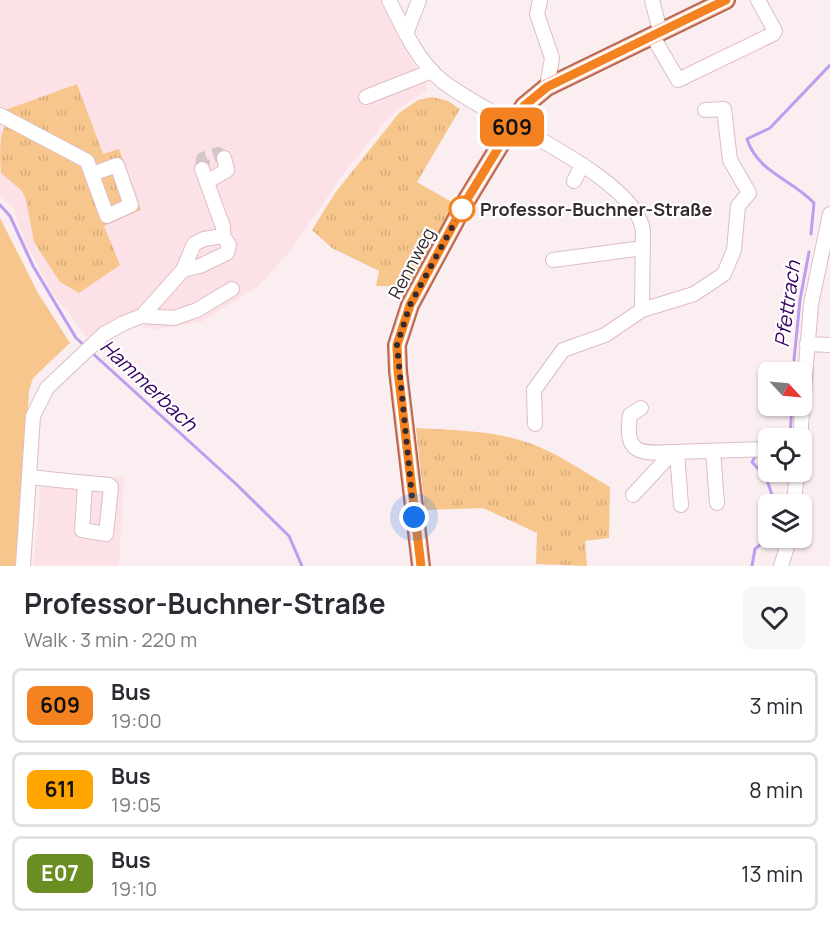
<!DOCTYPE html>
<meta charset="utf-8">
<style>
:root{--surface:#fff;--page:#f7f7f7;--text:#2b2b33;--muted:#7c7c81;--line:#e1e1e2}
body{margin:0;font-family:Manrope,sans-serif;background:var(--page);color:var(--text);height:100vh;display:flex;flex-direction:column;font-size:22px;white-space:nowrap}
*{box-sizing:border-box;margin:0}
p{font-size:20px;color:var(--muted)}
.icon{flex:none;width:33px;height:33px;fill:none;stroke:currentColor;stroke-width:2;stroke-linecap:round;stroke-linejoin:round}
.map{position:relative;height:566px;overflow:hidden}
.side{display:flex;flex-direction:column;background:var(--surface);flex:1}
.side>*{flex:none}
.badge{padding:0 12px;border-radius:9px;font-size:21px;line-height:39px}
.needle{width:39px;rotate:116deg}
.controls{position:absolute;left:758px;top:362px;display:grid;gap:12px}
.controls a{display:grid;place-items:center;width:54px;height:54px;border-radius:9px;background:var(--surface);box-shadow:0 2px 4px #0004;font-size:30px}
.you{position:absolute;width:30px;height:30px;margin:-15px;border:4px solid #fff;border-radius:50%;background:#1a73e8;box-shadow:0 0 0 9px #1a73e833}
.map>.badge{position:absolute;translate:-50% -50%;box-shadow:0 0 0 3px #fff}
.round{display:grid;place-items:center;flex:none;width:63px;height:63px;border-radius:9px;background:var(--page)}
.head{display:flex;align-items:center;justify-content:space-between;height:102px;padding:0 24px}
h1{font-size:28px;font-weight:700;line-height:45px}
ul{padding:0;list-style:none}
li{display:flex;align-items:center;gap:18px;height:75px;margin:0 12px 9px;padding:0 12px;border:3px solid var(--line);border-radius:9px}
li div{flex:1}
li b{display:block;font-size:22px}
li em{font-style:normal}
li .badge{min-width:66px;font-weight:700;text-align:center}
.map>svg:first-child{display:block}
.built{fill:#fce2e7}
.grass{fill:url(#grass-tufts)}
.green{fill:#f7c68d}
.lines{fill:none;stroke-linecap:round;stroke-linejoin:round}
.stream{stroke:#bc9def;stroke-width:3}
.minor-tunnel{stroke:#d4c7c9;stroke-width:14;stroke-dasharray:14 7;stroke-linecap:butt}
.minor-casing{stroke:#debdc3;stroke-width:16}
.major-casing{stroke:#b66852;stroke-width:20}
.minor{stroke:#fff;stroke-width:14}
.major{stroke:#fdb9a3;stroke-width:16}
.line-casing{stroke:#fff;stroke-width:14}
.line{stroke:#f58220;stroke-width:9}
.walk{stroke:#362a2c;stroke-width:6;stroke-dasharray:0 10.8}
.stop-dot{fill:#fff;stroke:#f58220;stroke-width:3}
.labels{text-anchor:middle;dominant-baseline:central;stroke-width:4.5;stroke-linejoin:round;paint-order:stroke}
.stop-label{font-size:18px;font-weight:bold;fill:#362a2c;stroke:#fff;text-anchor:start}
.street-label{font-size:18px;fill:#362a2c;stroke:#fff}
.water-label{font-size:20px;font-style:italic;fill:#380065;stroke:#fff}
</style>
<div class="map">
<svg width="830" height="566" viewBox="0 0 830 566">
<defs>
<pattern id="grass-tufts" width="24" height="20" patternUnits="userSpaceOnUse" patternTransform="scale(1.5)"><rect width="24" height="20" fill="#f7c68d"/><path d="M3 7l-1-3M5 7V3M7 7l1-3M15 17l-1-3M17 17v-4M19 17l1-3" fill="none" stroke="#d4aa7a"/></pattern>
</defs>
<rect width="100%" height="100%" fill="#fbeef0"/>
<!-- built -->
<g class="built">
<path d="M0,0H380L400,41L427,85L426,92L403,105L387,120L344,173L292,249L258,287L201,322L159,329L143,328L146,322L124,323L93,345L53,294L25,242L13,208L0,195Z"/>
<path d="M42,471L124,478L119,566H33Z"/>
</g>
<!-- grass -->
<g class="grass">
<path d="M77,84L103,154L119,149L141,210L104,226L120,265L79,293L60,282L34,242L26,200L22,191L1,173C0,161 0,149 1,138C4,125 8,123 5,110Z"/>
<path d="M432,97L448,101L460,109L417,182L455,204L411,287L376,286L379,271L332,248L312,230L335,193L399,113L418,100Z"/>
<path d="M416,428C449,430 483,430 516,439C549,447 581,470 610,487L609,538L585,541L587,566L536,564L537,533L483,508L425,510Z"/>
</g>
<!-- green -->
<path class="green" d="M0,218L38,293L70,343L33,378L29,391L17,566H0Z"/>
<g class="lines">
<!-- stream -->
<g class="stream">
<path d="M0,205L10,216L33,266L76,338L86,347"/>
<path d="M811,234L814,203C792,179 758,173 747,139L770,128L830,65"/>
<path d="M90,351L236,484L289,536L302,566"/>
<path d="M794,360L800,300L809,252"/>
<path d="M790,436L792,405"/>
<path d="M756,455L752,462L766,477L775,504"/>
<path d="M752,566L755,549L770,537"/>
</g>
<!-- minor-tunnel -->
<path class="minor-tunnel" d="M202,169L203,159L218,154L224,158"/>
<defs>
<g id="minor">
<path d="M389,0C403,28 417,60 441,80C484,116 637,176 643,231L642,310"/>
<path d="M540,0L537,14L552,58L547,87"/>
<path d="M652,0L660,31"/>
<path d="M406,34L419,0"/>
<path d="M652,35L678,80L773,34L775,31L758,0"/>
<path d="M366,97L432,71"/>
<path d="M0,115L87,161L107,216L131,205L117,165L92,174"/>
<path d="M202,169L223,227V236"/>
<path d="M574,181L582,165"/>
<path d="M207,182L227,170L224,158"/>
<path d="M553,260L643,248"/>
<path d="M142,316L183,270L194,244L204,239L223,236L229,245L227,253L200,266L183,270"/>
<path d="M807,344L830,345"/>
<path d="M641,408L630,415C624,454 640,454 673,452"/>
<path d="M535,424L534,390L563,350L605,335L642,310L694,294L724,274L734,250L738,206L749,193L730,160L724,109L705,110"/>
<path d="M800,438L811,304L830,214"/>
<path d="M713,451L717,503"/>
<path d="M677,452L681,505"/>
<path d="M29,477C55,480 82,482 109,485L111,487L106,534L82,530L85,483"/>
<path d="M633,495L673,452L768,449"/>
<path d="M794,504L797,471"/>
<path d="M23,566L33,416L47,388L104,334L124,323L142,316L174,318L197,310L232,289"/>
<path d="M781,566L790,537"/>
</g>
<path id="major" d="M421,566L398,371L397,345L410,305L466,201L524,106L547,87L726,0"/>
</defs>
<!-- minor casing -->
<use href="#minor" class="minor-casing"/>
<!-- major casing -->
<use href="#major" class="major-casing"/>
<!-- minor -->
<use href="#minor" class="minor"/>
<!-- major -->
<use href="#major" class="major"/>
</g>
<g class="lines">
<defs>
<path id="line" d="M421,566L398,371L397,345L410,305L466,201L524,106L547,87L726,0"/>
</defs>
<!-- line casing -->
<use href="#line" class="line-casing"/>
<!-- line -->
<use href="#line" class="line"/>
<!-- walk -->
<path class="walk" d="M414,517L397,345L410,305L462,209"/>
</g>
<!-- markers -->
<circle class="stop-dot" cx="462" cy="209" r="12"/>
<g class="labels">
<!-- stop labels -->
<g class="stop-label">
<text x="480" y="209">Professor-Buchner-Straße</text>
</g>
<!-- street labels -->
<g class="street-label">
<text transform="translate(411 263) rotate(-62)">Rennweg</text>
</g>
<!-- water labels -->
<g class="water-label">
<text transform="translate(787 304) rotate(-82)">Pfettrach</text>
<text transform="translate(149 385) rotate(43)">Hammerbach</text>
</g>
</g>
</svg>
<div class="controls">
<a><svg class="needle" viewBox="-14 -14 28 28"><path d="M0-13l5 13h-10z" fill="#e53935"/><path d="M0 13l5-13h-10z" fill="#7c7c81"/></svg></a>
<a><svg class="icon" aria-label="locate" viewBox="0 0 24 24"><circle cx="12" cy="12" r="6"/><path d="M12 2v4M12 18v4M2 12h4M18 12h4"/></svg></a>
<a><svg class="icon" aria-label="layers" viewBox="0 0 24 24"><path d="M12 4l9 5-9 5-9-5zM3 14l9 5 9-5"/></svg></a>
</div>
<div class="you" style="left:414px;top:517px"></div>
<b class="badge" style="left:512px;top:127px;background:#f58220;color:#111">609</b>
</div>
<section class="side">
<div class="head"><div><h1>Professor-Buchner-Straße</h1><p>Walk · 3 min · 220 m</p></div><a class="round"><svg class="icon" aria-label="heart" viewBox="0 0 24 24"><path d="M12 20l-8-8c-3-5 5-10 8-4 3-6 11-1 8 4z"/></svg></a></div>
<ul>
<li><span class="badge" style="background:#f58220;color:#111">609</span><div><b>Bus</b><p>19:00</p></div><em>3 min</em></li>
<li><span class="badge" style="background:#ffa500;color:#111">611</span><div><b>Bus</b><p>19:05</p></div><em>8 min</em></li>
<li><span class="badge" style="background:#6b8e23;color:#fff">E07</span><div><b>Bus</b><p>19:10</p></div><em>13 min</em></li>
</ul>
</section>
